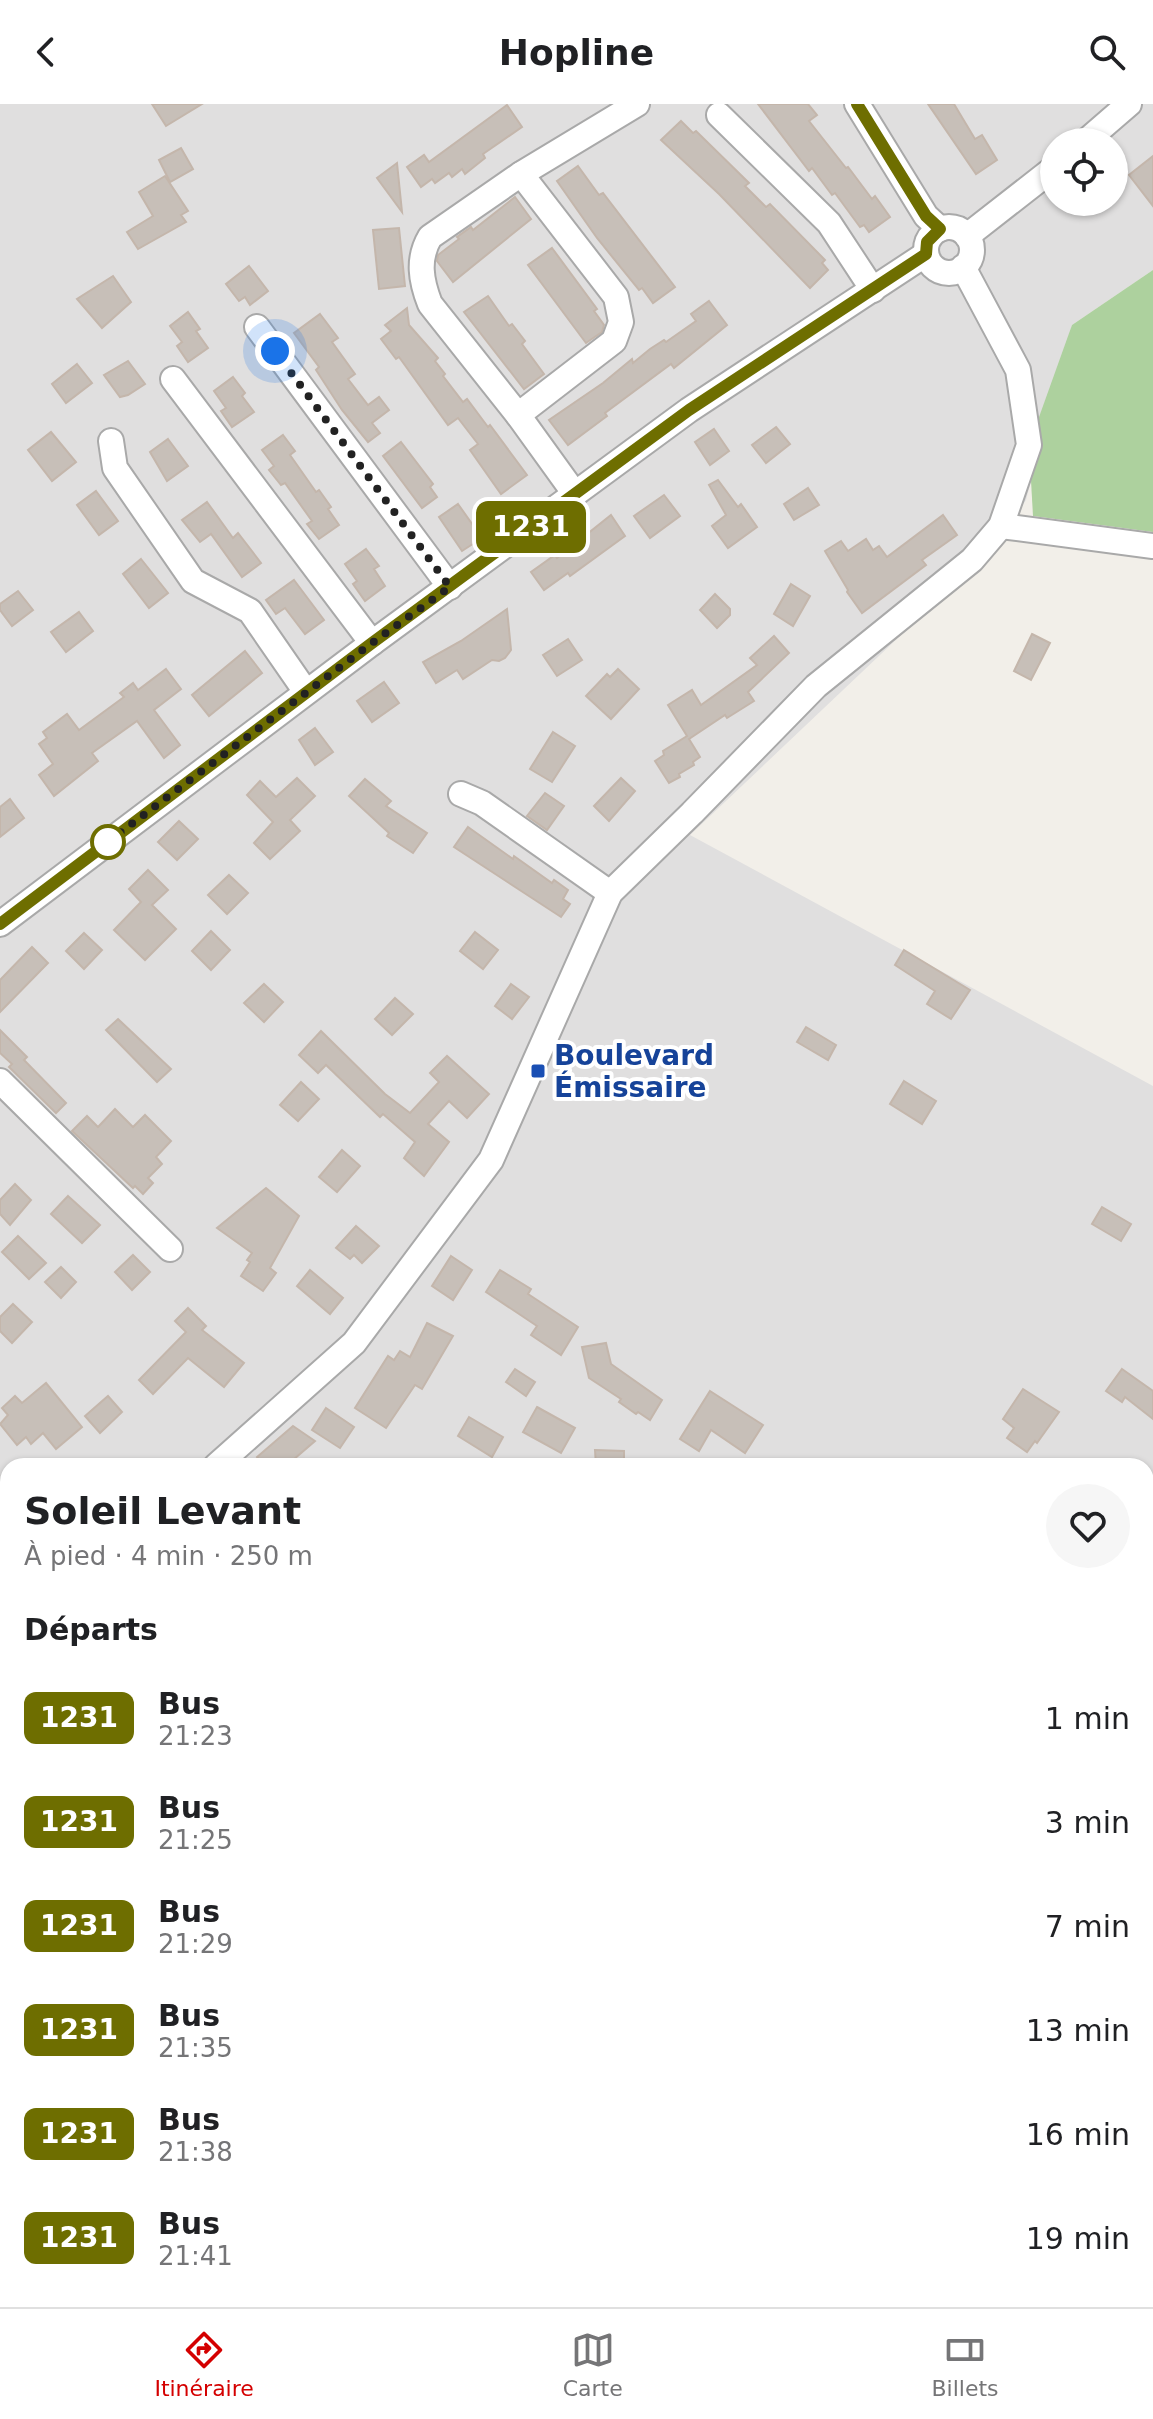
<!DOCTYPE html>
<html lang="fr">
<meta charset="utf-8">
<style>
:root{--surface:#fff;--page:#f6f6f6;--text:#202124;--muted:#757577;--line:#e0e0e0;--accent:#d40000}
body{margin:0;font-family:"DejaVu Sans",sans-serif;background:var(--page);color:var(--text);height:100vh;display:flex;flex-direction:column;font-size:30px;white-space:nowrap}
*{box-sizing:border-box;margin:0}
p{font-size:26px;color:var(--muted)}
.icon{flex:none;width:44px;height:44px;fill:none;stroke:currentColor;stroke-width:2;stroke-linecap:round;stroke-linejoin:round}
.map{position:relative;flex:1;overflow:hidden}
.drawer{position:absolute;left:0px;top:1354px;width:1154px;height:850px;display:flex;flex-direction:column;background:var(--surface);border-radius:24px 24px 0 0;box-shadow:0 2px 6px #0004}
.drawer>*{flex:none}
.badge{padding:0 16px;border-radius:12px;font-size:28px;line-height:52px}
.buttons{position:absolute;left:1040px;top:24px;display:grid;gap:16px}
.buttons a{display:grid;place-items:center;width:88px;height:88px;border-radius:50%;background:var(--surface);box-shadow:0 2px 6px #0004;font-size:40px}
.you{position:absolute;width:40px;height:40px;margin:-20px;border:6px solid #fff;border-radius:50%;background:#1a73e8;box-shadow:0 0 0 12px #1a73e833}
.map>.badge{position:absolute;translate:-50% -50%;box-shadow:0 0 0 4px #fff}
h2{padding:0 24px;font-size:30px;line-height:72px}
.round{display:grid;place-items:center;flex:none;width:84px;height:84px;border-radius:42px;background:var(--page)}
.summary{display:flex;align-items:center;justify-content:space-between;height:136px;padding:0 24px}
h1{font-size:38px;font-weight:700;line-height:60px}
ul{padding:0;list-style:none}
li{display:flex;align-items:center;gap:24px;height:104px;padding:0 24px}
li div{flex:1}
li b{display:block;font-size:30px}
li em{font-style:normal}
li .badge{min-width:88px;font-weight:700;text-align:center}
header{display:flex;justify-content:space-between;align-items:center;height:104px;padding:0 24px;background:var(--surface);font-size:36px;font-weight:700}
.dock{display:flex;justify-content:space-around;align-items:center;height:112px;border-top:2px solid var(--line);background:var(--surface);font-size:22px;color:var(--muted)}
.dock a{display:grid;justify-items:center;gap:4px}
.dock .current{color:var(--accent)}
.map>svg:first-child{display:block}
.residential{fill:#e0dfdf;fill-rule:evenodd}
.industrial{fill:#ebdbe8}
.forest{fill:#add19e}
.building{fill:#c7bfb8;stroke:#c4b6ab;stroke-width:2}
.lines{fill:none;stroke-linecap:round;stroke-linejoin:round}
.minor-casing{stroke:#a9a9a9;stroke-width:28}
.major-casing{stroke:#a06b00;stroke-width:34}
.minor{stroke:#fff;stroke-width:24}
.major{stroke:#fcd6a4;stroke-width:30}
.line-casing{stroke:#fff;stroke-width:18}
.line{stroke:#6e6e00;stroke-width:12}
.walk{stroke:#222;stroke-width:8;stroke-dasharray:0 14.4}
.stop-dot{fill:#fff;stroke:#6e6e00;stroke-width:4}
.transit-dot{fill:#1a4fb4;stroke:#fff;stroke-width:3}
.labels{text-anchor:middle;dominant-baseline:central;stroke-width:8;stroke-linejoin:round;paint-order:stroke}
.transit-label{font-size:28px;font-weight:bold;fill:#164399;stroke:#fff;text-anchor:start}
</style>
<header><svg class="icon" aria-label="back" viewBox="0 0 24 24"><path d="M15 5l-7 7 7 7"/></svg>Hopline<svg class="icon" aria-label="search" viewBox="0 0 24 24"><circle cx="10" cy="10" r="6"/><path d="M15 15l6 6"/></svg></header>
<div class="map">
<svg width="1153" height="2203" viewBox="0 0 1153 2203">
<rect width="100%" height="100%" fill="#f2efe9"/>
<!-- residential -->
<path class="residential" d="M0,0H1153V166L1072,221L1026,396L995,442L690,731L1153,982V2203H0ZM1054,38H1114V98H1054ZM8,1362H1146V2196H8Z"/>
<!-- industrial -->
<path class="industrial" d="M0,2160H8V2196H389L393,2203H0Z"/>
<!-- forest -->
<path class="forest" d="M1153,166V428L1033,412L1029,341L1072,221Z"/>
<!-- building -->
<g class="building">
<path d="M152,0H202L166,22Z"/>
<path d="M758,0H808L817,11L809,17L846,64L848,63L872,95L875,92L890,113L869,128L864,121L860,123L835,89L832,91L812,64L809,67Z"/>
<path d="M928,0H954L975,35L982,31L997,56L976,70Z"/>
<path d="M507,1L522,23L483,50L485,54L465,70L462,65L452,73L449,69L435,79L432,75L421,83L407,63L424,51L429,58Z"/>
<path d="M681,17L693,29L696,27L749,79L745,82L766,103L770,100L825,156L822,159L828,166L810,184L719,90L661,36Z"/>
<path d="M181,44L193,65L170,78L159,56Z"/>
<path d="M1153,52V102L1129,71Z"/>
<path d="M397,59L402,108L377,74Z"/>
<path d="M578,62L599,91L603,89L675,183L653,199L642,184L639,186L597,134L557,77Z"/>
<path d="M165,72L188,107L181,111L186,118L138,145L127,128L153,112L139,88Z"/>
<path d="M515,93L531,115L453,178L437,157L438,151L459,135L457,133L471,123L473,126Z"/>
<path d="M399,124L405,182L379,185L373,126Z"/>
<path d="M552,144L597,205L594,207L604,221L602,228L586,239L528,161Z"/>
<path d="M249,162L268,187L250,201L245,193L239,197L226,180Z"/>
<path d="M113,172L131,198L102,224L77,195Z"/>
<path d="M488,192L509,222L512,220L525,237L522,240L544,270L524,285L464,208Z"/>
<path d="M709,197L727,221L674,264L671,260L605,309L607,312L568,341L549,316L603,279L632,255L633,259L650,245L664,236L666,238L696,217L691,210Z"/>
<path d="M407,204L409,221L438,254L435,257L445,270L443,272L463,298L467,295L488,323L490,321L527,371L501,390L470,346L478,340L458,314L448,321L399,253L396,255L381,235L391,227L385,221Z"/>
<path d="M188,208L200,225L196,227L208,244L188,258L177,242L182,238L170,222Z"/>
<path d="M320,210L338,234L332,238L355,270L348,275L368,301L379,293L389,306L372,319L380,329L368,338L342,306L316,266L319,263L294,229Z"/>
<path d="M128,257L145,280L128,291L120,293L104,271Z"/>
<path d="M77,260L92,279L66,299L52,280Z"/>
<path d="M233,273L245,289L242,292L254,308L232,323L221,307L226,304L214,287Z"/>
<path d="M776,323L790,340L766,359L752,341Z"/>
<path d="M714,325L729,347L710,361L695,338Z"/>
<path d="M51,328L76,358L52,377L28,346Z"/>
<path d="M283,331L295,347L290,351L316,388L319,386L331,403L328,405L339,421L319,435L307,420L312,417L285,379L281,381L269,366L274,362L262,346Z"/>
<path d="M168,335L188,362L167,377L150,348Z"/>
<path d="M401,338L433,380L430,383L437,393L422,404L383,352Z"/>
<path d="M718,376L738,403L741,400L757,423L728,444L712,422L726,411L709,381Z"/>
<path d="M808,384L819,401L794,416L784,400Z"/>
<path d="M96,387L118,417L99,431L77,401Z"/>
<path d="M664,391L680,412L650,434L634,412Z"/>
<path d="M207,398L233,434L238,429L261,459L242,473L211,430L200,438L182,416Z"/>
<path d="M458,400L482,434L462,447L439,413Z"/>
<path d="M611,411L625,432L570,472L568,469L544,486L531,468L555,451L557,454Z"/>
<path d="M943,411L957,431L922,456L926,461L862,509L847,488L848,486L825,447L841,437L848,447L866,435L873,446L879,442L887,453Z"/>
<path d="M366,445L379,462L374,465L385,482L365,497L353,480L357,477L345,460Z"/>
<path d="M141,455L168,489L149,504L123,470Z"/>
<path d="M294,476L324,516L305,530L285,504L276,510L266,496Z"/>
<path d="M791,480L810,492L793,522L774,510Z"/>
<path d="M18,487L33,506L12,522L0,506V500Z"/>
<path d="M715,490L730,505V511L717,524L700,506Z"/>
<path d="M507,505L511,546L505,554L499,557L492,556L463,575L457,566L436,579L423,558L461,537Z"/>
<path d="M79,508L93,527L66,548L51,528Z"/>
<path d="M1032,530L1050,539L1031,576L1014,567Z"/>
<path d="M774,532L789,549L748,588L754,597L727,614L725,611L689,635L700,653L693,658L694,661L679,670L680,673L669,679L655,657L664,651L663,647L687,632L668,601L692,586L701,601L757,561L750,554Z"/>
<path d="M568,535L582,556L557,572L543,551Z"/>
<path d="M245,547L262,569L209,612L192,591Z"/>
<path d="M166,565L181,585L154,606L180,641L164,654L137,617L92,649L98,657L54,692L39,671L53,660L39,640L47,634L43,628L67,610L79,626L124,593L120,589L133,579L138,586Z"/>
<path d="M618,565L639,585L611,615L586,592L607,570L610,573Z"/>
<path d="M384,578L399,599L372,618L357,597Z"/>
<path d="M315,624L333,648L315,661L299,636Z"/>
<path d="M553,628L575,642L552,678L530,665Z"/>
<path d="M297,674L315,692L290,716L300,727L270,755L254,739L273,718L247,691L260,677L276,693Z"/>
<path d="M621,674L635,687L609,717L594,702Z"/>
<path d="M365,675L391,697L386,702L427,729L413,749L387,732L389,729L349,692Z"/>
<path d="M545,689L564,702L547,726L527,712Z"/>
<path d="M10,695L24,714L0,733V703Z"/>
<path d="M179,717L198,735L177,756L158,738Z"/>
<path d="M468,723L513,755L514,752L552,779L554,776L568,786L563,795L570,800L561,813L454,743Z"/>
<path d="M148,766L168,786L152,801L176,825L145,856L114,826L141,798L129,785Z"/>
<path d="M229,771L248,789L227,810L208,791Z"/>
<path d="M211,827L230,846L211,866L192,847Z"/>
<path d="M475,828L498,846L483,865L460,847Z"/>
<path d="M84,829L102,846L84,865L66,847Z"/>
<path d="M32,843L48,859L0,908V876Z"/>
<path d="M904,846L970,886L951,915L927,900L935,887L895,861Z"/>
<path d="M264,880L283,898L264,918L244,899Z"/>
<path d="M511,880L529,893L512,915L495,902Z"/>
<path d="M395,894L413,910L392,931L375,915Z"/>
<path d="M118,915L171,965L157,978L106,926Z"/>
<path d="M806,923L836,941L828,956L797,938Z"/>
<path d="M0,926L27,953L24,956L66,999L56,1009L9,963L12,960L0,949Z"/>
<path d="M321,927L385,990L410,1009L439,978L430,969L447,952L489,990L467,1014L449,997L428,1020L449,1038L424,1072L404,1054L415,1038L383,1010L380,1013L326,961L318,969L299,951Z"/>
<path d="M904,977L936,997L922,1020L890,1000Z"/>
<path d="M301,978L319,995L298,1017L280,1001Z"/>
<path d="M115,1005L133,1023L145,1011L171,1037L156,1053L162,1060L148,1074L153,1079L143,1090L135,1082L133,1084L72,1027L87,1012L98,1023Z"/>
<path d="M342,1046L360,1062L337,1088L319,1073Z"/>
<path d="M15,1080L31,1096L10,1121L0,1110V1096Z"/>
<path d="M266,1084L299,1112L270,1164L276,1169L263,1187L241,1172L250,1158L247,1156L252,1149L217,1124Z"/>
<path d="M68,1092L100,1121L82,1139L51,1110Z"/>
<path d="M1102,1103L1131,1120L1121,1137L1092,1120Z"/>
<path d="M356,1122L379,1142L362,1159L354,1151L350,1155L336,1144Z"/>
<path d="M18,1132L46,1159L29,1175L2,1148Z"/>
<path d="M133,1151L150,1168L132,1186L115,1168Z"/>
<path d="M451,1152L472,1166L453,1196L432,1182Z"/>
<path d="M61,1163L76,1178L61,1194L45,1178Z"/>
<path d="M310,1166L343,1194L330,1210L297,1182Z"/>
<path d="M500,1166L531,1185L528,1190L578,1223L561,1251L531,1231L537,1222L486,1188Z"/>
<path d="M13,1200L32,1218L12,1239L0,1227V1213Z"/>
<path d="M188,1204L206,1222L202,1226L244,1259L224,1283L188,1254L153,1290L139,1276L186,1228L175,1217Z"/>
<path d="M427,1219L453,1232L422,1285L415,1281L386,1324L355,1304L388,1252L394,1256L400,1247L410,1253Z"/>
<path d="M606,1239L611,1260L662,1296L650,1316L638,1308L636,1310L619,1298L621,1295L589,1274L582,1243Z"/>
<path d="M515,1265L535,1278L526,1292L506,1278Z"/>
<path d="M1122,1265L1153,1287V1315L1125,1293L1122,1298L1106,1287Z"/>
<path d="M46,1279L82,1323L56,1345L43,1329L31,1340L26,1333L17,1341L0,1320L8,1311L2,1304L15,1292L22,1299Z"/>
<path d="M1023,1285L1059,1308L1037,1339L1035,1337L1027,1348L1007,1334L1014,1324L1003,1315Z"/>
<path d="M710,1287L763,1321L745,1349L711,1326L699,1347L680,1335Z"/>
<path d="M108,1292L122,1308L100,1329L85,1312Z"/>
<path d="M537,1303L575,1324L561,1349L523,1328Z"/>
<path d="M326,1304L354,1323L340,1344L312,1326Z"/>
<path d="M469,1313L503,1333L492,1353L458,1332Z"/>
<path d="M293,1322L315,1337L286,1362H265L257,1353Z"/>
<path d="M595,1346L624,1347V1362H596Z"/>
</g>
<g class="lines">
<defs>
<g id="minor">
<path d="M857,0L926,112L940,125"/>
<path d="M719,11L829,119L873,186"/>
<path d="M1085,38L1129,0"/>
<circle cx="949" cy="146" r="23"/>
<path d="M967,132L1054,64"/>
<path d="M257,223L450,483"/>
<path d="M173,275L372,539"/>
<path d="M518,311L614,237L621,218L616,193L521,70"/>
<path d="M111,337L115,364L193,477L250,507L306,588"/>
<path d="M575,390L518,311L430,200C421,177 417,155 430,133L521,70L637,0"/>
<path d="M1001,422L1153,442"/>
<path d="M461,690L482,699L610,789"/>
<path d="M0,820L372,539L689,306L926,150"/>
<path d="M0,977L170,1145"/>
<path d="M216,1362L354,1239L491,1056L610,789L692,709L816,582L972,456L1001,422L1029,341L1018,266L963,163"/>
<path d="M0,1399H8"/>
<path d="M1146,1403H1153"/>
<path d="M0,1555L8,1548"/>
<path d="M1146,1737L1153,1742"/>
<path d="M1146,1921L1153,1911"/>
<path d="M946,2203L951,2196"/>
</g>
<g id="major">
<path d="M0,1778L8,1785"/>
<path d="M0,2146L8,2147"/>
<path d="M426,2196L431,2203"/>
<path d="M639,2196L698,2203"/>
<path d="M514,2203L519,2196"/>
</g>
</defs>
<!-- minor casing -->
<use href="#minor" class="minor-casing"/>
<!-- major casing -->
<use href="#major" class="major-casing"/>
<!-- minor -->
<use href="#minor" class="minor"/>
<!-- major -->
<use href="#major" class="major"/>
</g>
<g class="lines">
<defs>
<path id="line" d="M0,820L372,539L689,306L926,150L927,138L940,125L926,112L857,0"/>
</defs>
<!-- line casing -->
<use href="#line" class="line-casing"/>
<!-- line -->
<use href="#line" class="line"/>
<!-- walk -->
<path class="walk" d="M108,738L97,746L372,539L450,483L275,247"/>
</g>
<!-- markers -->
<circle class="stop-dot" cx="108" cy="738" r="16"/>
<rect class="transit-dot" x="530" y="959" width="16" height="16" rx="4"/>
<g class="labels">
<!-- transit labels -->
<g class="transit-label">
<text x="554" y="951">Boulevard<tspan x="554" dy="32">Émissaire</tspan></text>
</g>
</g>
</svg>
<div class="buttons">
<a><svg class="icon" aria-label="locate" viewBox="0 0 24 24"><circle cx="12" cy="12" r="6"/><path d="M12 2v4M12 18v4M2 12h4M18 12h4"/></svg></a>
</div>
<div class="you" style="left:275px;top:247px"></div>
<b class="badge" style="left:531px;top:423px;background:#6e6e00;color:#fff">1231</b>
<section class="drawer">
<div class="summary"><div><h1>Soleil Levant</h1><p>À pied · 4 min · 250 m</p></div><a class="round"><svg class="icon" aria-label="heart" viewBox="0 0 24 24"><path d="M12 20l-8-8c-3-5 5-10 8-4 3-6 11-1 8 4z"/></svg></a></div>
<h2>Départs</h2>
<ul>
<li><span class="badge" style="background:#6e6e00;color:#fff">1231</span><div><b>Bus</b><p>21:23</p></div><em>1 min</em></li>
<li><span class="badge" style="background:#6e6e00;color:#fff">1231</span><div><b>Bus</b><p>21:25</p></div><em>3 min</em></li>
<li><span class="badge" style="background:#6e6e00;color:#fff">1231</span><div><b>Bus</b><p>21:29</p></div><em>7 min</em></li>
<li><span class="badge" style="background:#6e6e00;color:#fff">1231</span><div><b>Bus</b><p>21:35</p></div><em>13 min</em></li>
<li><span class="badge" style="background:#6e6e00;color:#fff">1231</span><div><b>Bus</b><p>21:38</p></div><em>16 min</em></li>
<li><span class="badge" style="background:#6e6e00;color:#fff">1231</span><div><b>Bus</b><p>21:41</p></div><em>19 min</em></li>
</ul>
</section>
</div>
<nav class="dock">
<a class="current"><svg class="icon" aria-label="directions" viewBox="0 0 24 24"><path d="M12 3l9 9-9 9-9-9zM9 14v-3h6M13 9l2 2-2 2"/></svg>Itinéraire</a>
<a><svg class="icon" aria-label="map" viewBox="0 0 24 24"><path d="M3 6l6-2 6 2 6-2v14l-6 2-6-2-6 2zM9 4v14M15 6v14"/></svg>Carte</a>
<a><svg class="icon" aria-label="tickets" viewBox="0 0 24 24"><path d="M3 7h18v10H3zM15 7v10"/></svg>Billets</a>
</nav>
